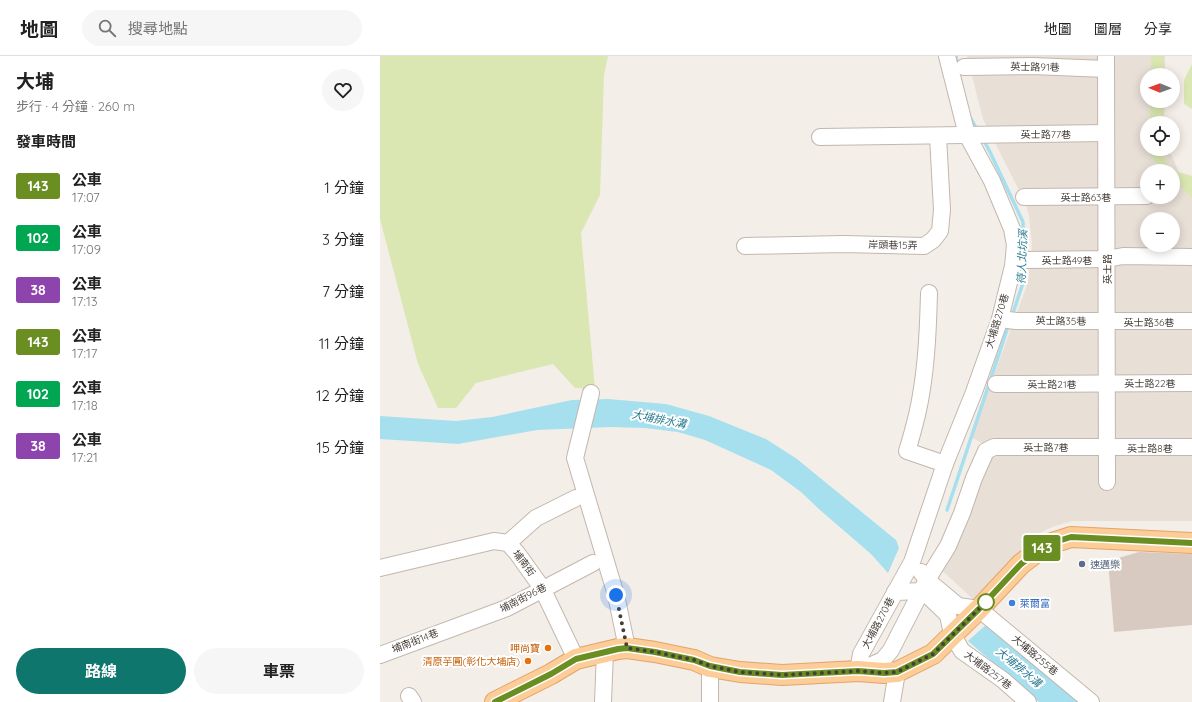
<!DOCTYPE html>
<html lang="zh-TW">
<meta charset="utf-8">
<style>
:root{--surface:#fff;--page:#f6f6f6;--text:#222;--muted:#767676;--line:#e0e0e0;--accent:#0f766e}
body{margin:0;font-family:Quicksand,"Noto Sans TC",sans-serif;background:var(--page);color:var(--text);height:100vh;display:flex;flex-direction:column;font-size:15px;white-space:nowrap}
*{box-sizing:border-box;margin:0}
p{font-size:13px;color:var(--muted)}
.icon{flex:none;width:22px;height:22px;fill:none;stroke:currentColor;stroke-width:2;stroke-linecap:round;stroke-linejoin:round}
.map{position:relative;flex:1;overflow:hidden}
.details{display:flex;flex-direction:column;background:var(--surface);width:380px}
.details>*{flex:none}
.badge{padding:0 8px;border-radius:3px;font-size:14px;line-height:26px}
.needle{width:26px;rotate:271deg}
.fabs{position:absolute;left:760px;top:12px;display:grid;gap:8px}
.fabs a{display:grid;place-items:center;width:40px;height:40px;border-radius:50%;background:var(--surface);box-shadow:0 2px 10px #0003;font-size:20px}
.you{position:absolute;width:20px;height:20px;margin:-10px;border:3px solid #fff;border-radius:50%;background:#1a73e8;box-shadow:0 0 0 6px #1a73e833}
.map>.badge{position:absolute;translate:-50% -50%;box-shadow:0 0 0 2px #fff}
h2{padding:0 16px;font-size:15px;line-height:36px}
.round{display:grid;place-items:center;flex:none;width:42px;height:42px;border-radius:21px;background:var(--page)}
.overview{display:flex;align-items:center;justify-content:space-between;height:68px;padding:0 16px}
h1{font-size:19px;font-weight:700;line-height:30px}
.button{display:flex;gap:8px;margin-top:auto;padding:8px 16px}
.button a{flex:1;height:46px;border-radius:24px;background:var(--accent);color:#fff;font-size:16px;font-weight:700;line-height:46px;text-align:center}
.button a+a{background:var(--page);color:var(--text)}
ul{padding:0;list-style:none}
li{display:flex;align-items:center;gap:12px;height:52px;padding:0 16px}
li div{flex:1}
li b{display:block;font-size:15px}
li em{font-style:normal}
li .badge{min-width:44px;font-weight:700;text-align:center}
header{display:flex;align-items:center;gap:24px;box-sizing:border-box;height:56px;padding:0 20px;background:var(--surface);border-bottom:1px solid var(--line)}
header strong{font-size:19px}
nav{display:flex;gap:22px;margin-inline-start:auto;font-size:14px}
.search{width:280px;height:36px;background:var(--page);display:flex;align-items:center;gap:10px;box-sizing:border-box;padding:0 14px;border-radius:22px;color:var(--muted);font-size:15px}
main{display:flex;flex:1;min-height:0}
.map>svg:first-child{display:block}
.residential{fill:#e8dfd7;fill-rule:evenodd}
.green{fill:#dae7b2}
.water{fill:#a6e0ef}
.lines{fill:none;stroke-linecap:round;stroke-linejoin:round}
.stream{stroke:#a6e0ef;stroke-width:3.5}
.building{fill:#d8cac1}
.minor-casing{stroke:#c2b7ae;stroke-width:18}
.major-casing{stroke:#e2a568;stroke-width:22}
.minor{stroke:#fff;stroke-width:16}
.major{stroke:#fccc99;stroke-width:20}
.line-casing{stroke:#fff;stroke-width:9}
.line{stroke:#6b8e23;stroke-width:6}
.walk{stroke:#473e37;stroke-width:4;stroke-dasharray:0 7.2}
.service-dot{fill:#5c6f8a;stroke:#fff;stroke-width:1.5}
.stop-dot{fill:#fff;stroke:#6b8e23;stroke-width:2}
.shop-dot{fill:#3f7fe0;stroke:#fff;stroke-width:1.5}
.food-dot{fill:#e8710a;stroke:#fff;stroke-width:1.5}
.labels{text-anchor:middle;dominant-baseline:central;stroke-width:4;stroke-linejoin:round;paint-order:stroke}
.street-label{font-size:10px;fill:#473e37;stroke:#fff}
.service-label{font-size:10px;fill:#4e5e75;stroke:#fff;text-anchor:start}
.shop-label{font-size:10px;fill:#366cbe;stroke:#fff;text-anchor:start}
.food-label{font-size:10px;fill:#c56008;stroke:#fff;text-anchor:end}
.water-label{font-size:11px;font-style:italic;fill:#2b7b92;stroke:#fff}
</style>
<header>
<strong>地圖</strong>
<div class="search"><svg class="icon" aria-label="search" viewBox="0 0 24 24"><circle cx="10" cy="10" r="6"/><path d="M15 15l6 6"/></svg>搜尋地點</div>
<nav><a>地圖</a><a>圖層</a><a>分享</a></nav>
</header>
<main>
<section class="details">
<div class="overview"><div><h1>大埔</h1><p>步行 · 4 分鐘 · 260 m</p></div><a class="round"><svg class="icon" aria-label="heart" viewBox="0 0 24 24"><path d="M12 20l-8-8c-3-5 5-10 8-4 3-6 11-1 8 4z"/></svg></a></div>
<h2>發車時間</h2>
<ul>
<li><span class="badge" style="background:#6b8e23;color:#fff">143</span><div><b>公車</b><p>17:07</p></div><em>1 分鐘</em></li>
<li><span class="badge" style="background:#00a651;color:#fff">102</span><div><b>公車</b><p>17:09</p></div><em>3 分鐘</em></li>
<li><span class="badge" style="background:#8e44ad;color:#fff">38</span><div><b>公車</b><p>17:13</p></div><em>7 分鐘</em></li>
<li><span class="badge" style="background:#6b8e23;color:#fff">143</span><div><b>公車</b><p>17:17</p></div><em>11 分鐘</em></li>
<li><span class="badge" style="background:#00a651;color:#fff">102</span><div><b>公車</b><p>17:18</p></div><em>12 分鐘</em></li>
<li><span class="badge" style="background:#8e44ad;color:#fff">38</span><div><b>公車</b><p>17:21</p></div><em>15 分鐘</em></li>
</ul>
<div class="button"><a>路線</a><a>車票</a></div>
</section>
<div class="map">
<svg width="812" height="646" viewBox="0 0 812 646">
<rect width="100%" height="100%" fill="#f4eee8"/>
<!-- residential -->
<path class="residential" d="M587,0H785V19H767V45H785L784,67H767V93H789L799,117L812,125V465H692L672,471L656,479L593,543L557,510L611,392L591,381L646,232L649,219L652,189L649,160L646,148L603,63ZM767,115H793V141H767ZM767,163H793V189H767Z"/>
<!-- green -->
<g class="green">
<path d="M0,0H228L224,19L220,139L201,177L215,333L195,332L173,308L96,327L76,352H58L38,308L0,163Z"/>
<rect x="771" y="0" width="13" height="19"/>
<path d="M812,8V53L804,48V24Z"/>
<rect x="770" y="45" width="14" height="22"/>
<path d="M770,93H784C784,114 795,115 812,120V142L793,123V115H785L770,100Z"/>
</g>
<!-- water -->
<g class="water">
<path d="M228,343L286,348L329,360L386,383L417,403L516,484L519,492L508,517L491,498L440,454L421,436L391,414L325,384L298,376L265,372L230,371L157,374L78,388L0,383V360L76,365L112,361L192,344Z"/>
<path d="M608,567L702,646H659L588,585Z"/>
</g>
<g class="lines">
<!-- stream -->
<g class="stream">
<path d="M576,0L577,9"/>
<path d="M590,61L598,75"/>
<path d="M603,83L610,96L643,166L644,200"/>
<path d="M632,260L642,230L644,208"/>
<path d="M567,454L629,268"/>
</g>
</g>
<!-- building -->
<path class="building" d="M759,496L812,498V569L734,576L728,505Z"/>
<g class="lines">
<defs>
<g id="minor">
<path d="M726,0L727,426"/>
<path d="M584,11L652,10L726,13"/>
<path d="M440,81L726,77"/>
<path d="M644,141L767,140"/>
<path d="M365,190L463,188L544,190L553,184L560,175L562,154L558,80"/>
<path d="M646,204L727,203L743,200L812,201"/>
<path d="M549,237C548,278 546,320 537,359C534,371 531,383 527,395L565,408"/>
<path d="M620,263L636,265H812"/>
<path d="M616,328L812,327"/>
<path d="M211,337L195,402L236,539L247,592"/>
<path d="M128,487L156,462L196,442"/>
<path d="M0,512L114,485L128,487L137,497L162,532L196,603"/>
<path d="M541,516L547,524L578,550L599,553L711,646"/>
<path d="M515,536L543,535L568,559L572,578L582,595L623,624L648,646"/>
<path d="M0,599L127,552L213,507"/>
<path d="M478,615L481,598L532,506L565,408L594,336L620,263L633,210L635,189L632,173L612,125L587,79L567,0"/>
<path d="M478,615L503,604L511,594L547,524L568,490L582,457L594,422L606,395L614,391H812"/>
<path d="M29,640L33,646"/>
<path d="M223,646L225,596"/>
<path d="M330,646V611"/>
<path d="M512,646L517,616"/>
</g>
<path id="major" d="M115,646L171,618L196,603L238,593L247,592L275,596L314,604L330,611L360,616L402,619L478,615L504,617L517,616L553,598L599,553L641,508L666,489L691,481L812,487"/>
</defs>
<!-- minor casing -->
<use href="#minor" class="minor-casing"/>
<!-- major casing -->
<use href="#major" class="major-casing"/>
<!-- minor -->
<use href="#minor" class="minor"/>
<!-- major -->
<use href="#major" class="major"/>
</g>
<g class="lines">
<defs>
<path id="line" d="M115,646L171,618L196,603L238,593L247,592L275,596L314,604L330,610L360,616L402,619L478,615L504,617L517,616L553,598L599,553L641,508L666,489L691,481L812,487"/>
</defs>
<!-- line casing -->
<use href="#line" class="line-casing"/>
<!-- line -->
<use href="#line" class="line"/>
<!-- walk -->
<path class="walk" d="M236,539L247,592L275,596L314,604L330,610L360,616L402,619L478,615L504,617L517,616L553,598L610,542L606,546"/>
</g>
<!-- markers -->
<circle class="service-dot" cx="702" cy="508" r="4"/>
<circle class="stop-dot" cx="606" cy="546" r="8"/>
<circle class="shop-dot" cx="632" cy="547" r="4"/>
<g class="food-dot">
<circle cx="168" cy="592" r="4"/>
<circle cx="148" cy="605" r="4"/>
</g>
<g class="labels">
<!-- street labels -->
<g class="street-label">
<text transform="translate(655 11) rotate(1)">英士路91巷</text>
<text x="666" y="78">英士路77巷</text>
<text x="706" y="141">英士路63巷</text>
<text transform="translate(513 189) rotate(1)">岸頭巷15弄</text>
<text x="687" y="204">英士路49巷</text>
<text transform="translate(727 213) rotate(-90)">英士路</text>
<text transform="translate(617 265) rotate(-73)">大埔路270巷</text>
<text transform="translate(681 265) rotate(1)">英士路35巷</text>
<text x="769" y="266">英士路36巷</text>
<text x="770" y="327">英士路22巷</text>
<text x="672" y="328">英士路21巷</text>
<text x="666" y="391">英士路7巷</text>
<text x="770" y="392">英士路8巷</text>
<text transform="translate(144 507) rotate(53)">埔南街</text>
<text transform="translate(143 542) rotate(-27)">埔南街96巷</text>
<text transform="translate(498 567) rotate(-62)">大埔路270巷</text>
<text transform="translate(35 585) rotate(-21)">埔南街14巷</text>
<text transform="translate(655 599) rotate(40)">大埔路255巷</text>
<text transform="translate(608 614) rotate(37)">大埔路257巷</text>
</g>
<!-- service labels -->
<g class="service-label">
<text x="710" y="508">速邁樂</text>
</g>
<!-- shop labels -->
<g class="shop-label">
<text x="640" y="547">萊爾富</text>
</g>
<!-- food labels -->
<g class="food-label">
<text x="160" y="592">呷尚寶</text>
<text x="140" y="605">清原芋圓(彰化大埔店)</text>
</g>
<!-- water labels -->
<g class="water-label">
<text transform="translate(642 201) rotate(-88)">待人北坑溪</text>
<text transform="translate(279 363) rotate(11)">大埔排水溝</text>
<text transform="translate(639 611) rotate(40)">大埔排水溝</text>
</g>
</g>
</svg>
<div class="fabs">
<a><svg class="needle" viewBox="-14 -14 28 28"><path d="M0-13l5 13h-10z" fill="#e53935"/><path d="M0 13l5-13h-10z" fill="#767676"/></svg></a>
<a><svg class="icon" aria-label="locate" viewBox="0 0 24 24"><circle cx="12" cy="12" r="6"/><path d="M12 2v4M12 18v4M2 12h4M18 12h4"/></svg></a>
<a>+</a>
<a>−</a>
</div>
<div class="you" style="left:236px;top:539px"></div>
<b class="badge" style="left:662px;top:492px;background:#6b8e23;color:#fff">143</b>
</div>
</main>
